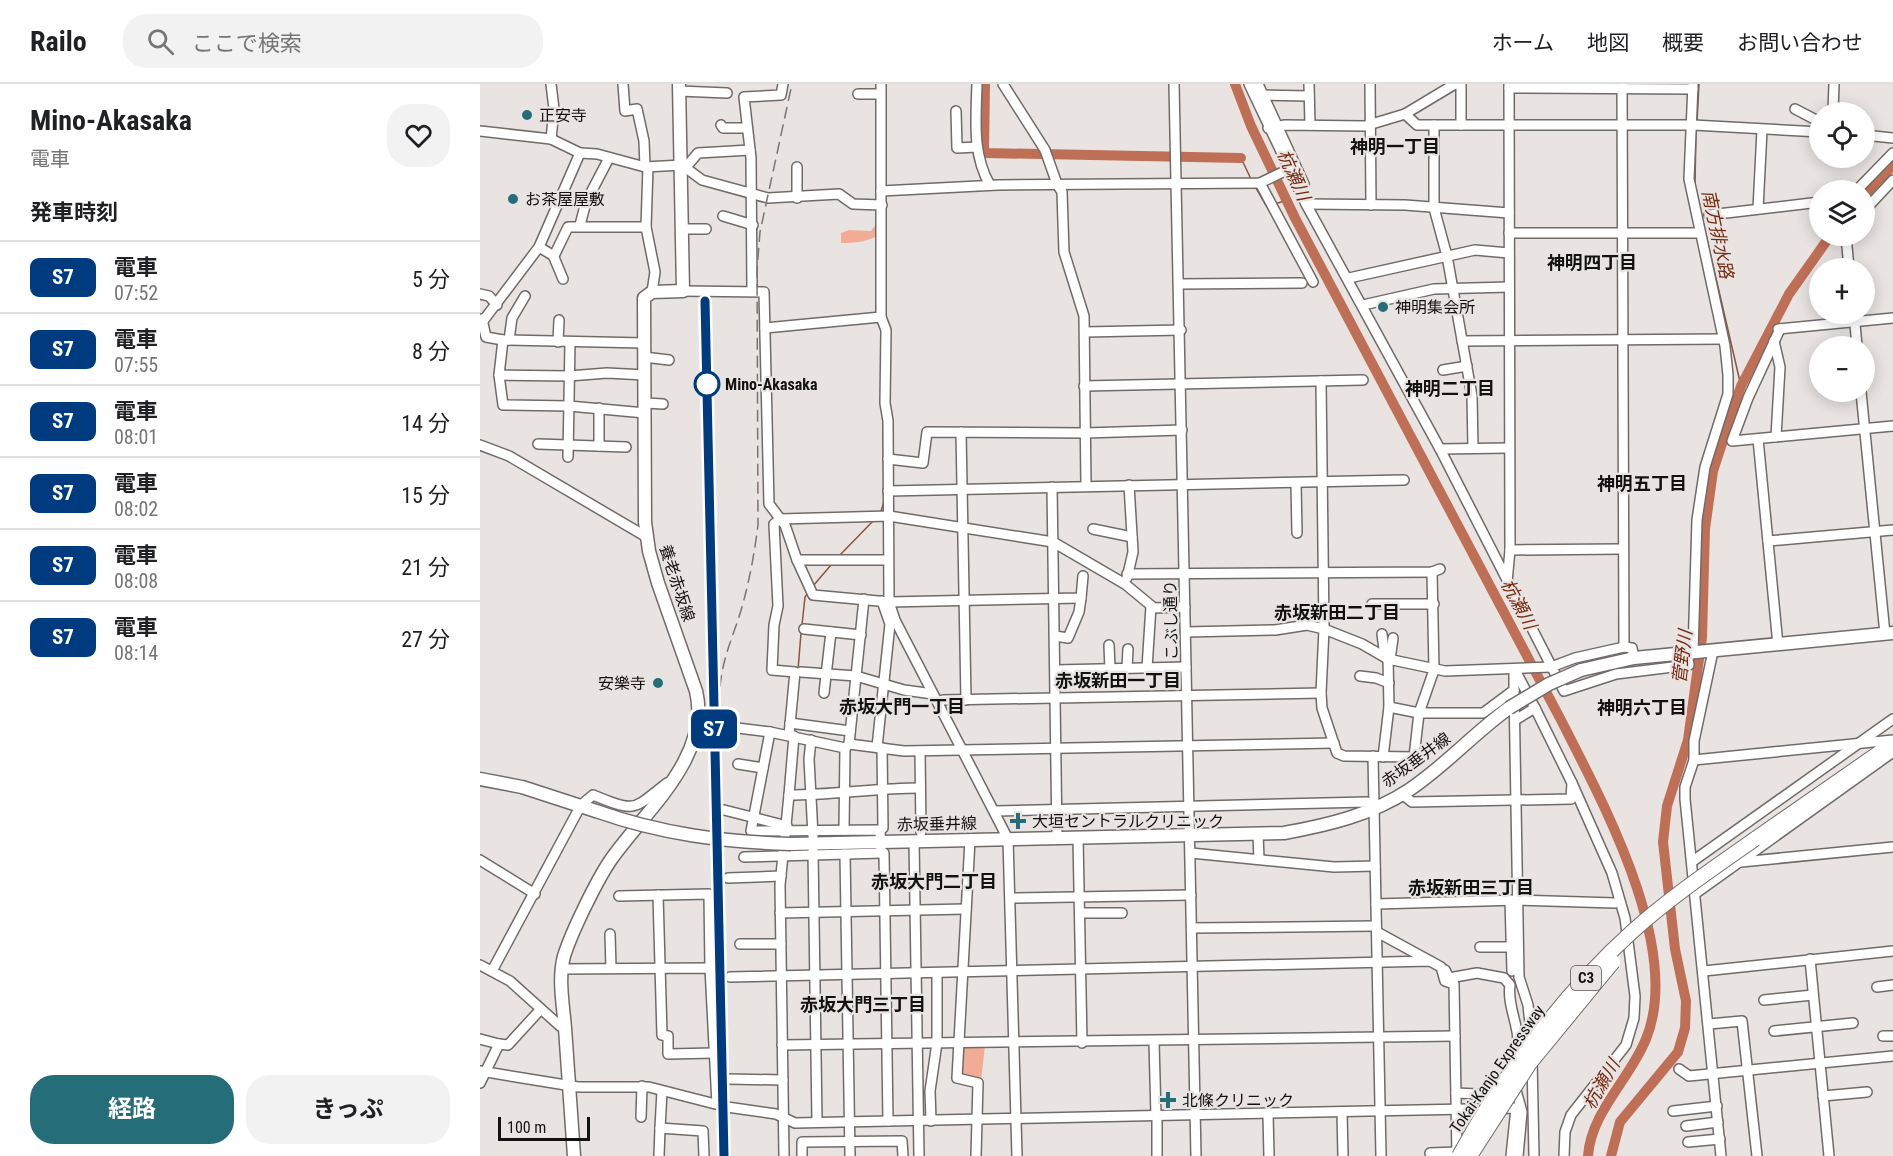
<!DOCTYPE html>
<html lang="ja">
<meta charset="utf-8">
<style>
:root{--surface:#fff;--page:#f2f2f2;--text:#202124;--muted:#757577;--line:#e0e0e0;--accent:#266d7a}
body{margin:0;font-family:"Roboto Condensed","Noto Sans JP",sans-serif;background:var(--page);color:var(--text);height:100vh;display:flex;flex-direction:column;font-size:22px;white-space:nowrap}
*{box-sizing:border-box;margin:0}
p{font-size:20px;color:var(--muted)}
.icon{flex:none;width:33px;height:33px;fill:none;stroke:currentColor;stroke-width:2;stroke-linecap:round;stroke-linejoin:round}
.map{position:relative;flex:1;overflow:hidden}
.drawer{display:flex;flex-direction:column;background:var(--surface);width:480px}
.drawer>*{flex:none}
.badge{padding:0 12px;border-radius:9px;font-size:21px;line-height:39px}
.tools{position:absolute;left:1329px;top:18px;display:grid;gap:12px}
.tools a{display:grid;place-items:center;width:66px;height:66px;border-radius:50%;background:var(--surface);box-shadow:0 3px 15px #0003;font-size:30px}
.scale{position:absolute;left:18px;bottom:15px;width:92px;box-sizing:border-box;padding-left:6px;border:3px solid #131111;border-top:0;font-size:16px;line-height:21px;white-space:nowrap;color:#131111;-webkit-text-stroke:4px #e9e4e2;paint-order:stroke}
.map>.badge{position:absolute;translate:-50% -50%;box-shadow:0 0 0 3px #fff}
h2{padding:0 30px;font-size:22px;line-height:54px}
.round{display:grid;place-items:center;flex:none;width:63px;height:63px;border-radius:24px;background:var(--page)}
.head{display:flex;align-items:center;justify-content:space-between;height:102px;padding:0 30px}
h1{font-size:28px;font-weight:700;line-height:45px}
.primary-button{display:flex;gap:12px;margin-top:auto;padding:12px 30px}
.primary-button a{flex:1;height:69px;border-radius:24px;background:var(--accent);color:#fff;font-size:24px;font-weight:700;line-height:69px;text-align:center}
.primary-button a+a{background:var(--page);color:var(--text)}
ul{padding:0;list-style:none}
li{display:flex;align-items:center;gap:18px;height:72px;padding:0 30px;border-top:2px solid var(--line)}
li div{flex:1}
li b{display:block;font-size:22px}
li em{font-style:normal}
li .badge{min-width:66px;font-weight:700;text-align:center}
header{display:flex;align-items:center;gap:36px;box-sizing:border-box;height:84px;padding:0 30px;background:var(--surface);border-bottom:2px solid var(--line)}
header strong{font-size:28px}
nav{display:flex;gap:33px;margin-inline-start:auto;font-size:21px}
.search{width:420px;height:54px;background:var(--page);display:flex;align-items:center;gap:15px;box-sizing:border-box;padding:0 21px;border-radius:24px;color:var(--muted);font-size:22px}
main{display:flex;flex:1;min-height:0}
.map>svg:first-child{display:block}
.green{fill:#f2ac96}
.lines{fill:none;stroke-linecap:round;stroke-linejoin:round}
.stream{stroke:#8c5342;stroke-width:1.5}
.river{stroke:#c06f57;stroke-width:10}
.minor-casing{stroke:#706b69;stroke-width:12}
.major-casing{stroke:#706b69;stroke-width:15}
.highway-casing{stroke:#706b69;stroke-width:16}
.minor{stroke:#fff;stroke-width:9}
.major{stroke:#fff;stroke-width:12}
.highway{stroke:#fff;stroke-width:14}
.rail{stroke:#797574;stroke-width:1.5;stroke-dasharray:12 6;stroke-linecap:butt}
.major-bridge-casing{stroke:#706b69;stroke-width:15;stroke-linecap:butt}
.highway-bridge-casing{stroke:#706b69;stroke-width:16;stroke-linecap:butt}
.major-bridge{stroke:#fff;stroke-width:12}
.highway-bridge{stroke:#fff;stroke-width:14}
.line-casing{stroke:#fff;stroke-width:14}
.line{stroke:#003b80;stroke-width:9}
.poi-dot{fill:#266d7a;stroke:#e9e4e2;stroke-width:2}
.stop-dot{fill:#fff;stroke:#003b80;stroke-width:3}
.labels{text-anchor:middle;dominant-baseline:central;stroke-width:4.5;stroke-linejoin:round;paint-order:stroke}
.shield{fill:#e9e4e2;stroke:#535050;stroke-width:1.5}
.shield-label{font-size:15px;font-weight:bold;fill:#131111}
.poi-label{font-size:16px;fill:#131111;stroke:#e9e4e2;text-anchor:start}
.stop-label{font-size:16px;font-weight:bold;fill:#131111;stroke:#e9e4e2;text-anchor:start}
.street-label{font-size:16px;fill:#131111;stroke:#e9e4e2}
.neighbourhood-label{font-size:18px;font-weight:bold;fill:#131111;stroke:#e9e4e2}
.water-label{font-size:18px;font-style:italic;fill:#742a12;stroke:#e9e4e2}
</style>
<header>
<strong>Railo</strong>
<div class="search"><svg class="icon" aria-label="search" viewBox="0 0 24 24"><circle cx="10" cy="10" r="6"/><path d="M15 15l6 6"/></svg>ここで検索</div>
<nav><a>ホーム</a><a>地図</a><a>概要</a><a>お問い合わせ</a></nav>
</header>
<main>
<section class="drawer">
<div class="head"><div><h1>Mino-Akasaka</h1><p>電車</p></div><a class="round"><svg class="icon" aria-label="heart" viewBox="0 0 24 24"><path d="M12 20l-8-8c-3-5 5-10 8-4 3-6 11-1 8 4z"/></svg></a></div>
<h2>発車時刻</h2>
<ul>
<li><span class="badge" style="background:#003b80;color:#fff">S7</span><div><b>電車</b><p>07:52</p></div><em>5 分</em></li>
<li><span class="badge" style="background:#003b80;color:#fff">S7</span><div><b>電車</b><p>07:55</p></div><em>8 分</em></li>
<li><span class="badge" style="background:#003b80;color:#fff">S7</span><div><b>電車</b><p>08:01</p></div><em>14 分</em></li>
<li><span class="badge" style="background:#003b80;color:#fff">S7</span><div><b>電車</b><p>08:02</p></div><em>15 分</em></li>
<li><span class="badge" style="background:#003b80;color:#fff">S7</span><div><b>電車</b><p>08:08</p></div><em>21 分</em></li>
<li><span class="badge" style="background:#003b80;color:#fff">S7</span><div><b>電車</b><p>08:14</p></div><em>27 分</em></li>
</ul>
<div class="primary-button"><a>経路</a><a>きっぷ</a></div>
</section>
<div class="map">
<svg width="1413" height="1072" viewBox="0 0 1413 1072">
<rect width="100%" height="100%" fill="#e9e4e2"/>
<!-- green -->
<g class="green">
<path d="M397,139L401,150C387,158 377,159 361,159V149L369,146L391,147Z"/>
<path d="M505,962L501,997L480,993V963Z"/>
</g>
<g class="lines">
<!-- stream -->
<g class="stream">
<path d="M1217,38L1219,0"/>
<path d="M761,74L771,95"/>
<path d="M1215,101L1216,46"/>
<path d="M776,104L787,123"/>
<path d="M795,120L807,116"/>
<path d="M1223,138L1261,302"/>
<path d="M401,245V273"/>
<path d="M401,427L404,418L403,335"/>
<path d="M360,471L393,437"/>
<path d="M333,502L351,481"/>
<path d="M322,541L325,513L328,509"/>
<path d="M318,586L321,549"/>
</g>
<!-- river -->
<g class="river">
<path d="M505,0L504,69L761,74"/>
<path d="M755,0L771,42L815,134L1082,638C1123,719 1203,865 1166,955C1150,995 1111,1028 1108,1072"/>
<path d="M1384,111L1413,81"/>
<path d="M1131,1072L1140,1038L1198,968L1205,944L1206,917L1195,865L1183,758L1187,722L1208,656L1222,553L1225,445L1233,387L1261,302L1309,210L1350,152"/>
</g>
<defs>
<g id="minor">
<path d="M143,0L145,27L157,25L164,57L165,83"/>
<path d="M401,0V233L406,246L405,319L408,337L409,518L415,536L528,755L537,1072"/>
<path d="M497,0C496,34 492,71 510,101"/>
<path d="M523,0L565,66L577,100L582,108L584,168L604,232L606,402"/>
<path d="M694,0L716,1072"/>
<path d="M769,0L826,120L960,365L1084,607L1136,590L1209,581L1207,569"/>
<path d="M778,0L824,100L818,104"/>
<path d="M829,0L830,41"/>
<path d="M890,0L891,121"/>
<path d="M981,0V41"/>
<path d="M1142,0L1144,563"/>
<path d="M1029,4L1213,5"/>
<path d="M199,7L247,9"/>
<path d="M378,10H400"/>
<path d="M783,11L829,12"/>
<path d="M1315,25L1340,38"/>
<path d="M476,27L477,64L497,63"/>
<path d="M1353,28L1354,0"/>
<path d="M925,30L975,0H980"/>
<path d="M241,41L243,44H267"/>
<path d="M954,41V124L967,172L992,312L993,364"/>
<path d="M788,44L805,41L885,42L925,30L937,41H1213L1340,48"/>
<path d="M0,47L71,55L100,69L59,163"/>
<path d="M1384,51L1413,54"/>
<path d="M71,55L74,25L71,0"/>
<path d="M100,69L117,70L165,83L202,81L222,96L288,114L359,110L373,120L402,121"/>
<path d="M168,83L166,143L175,188L172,208"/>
<path d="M206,83L218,69L270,66"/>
<path d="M317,83V114"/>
<path d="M780,99L833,198"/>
<path d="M1377,106L1413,69"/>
<path d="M401,107L518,101L780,99L809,85"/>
<path d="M826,120L925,121L1029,129"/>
<path d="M1278,125L1282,46"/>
<path d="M1384,127L1413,96"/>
<path d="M1229,131L1340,118"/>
<path d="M243,132L273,141"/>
<path d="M100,141L106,118L129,74"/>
<path d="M201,145H226"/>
<path d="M1029,149H1220"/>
<path d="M1366,152L1369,184"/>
<path d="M73,171L83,195"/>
<path d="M869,194L995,166L1029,169"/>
<path d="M699,200L822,199"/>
<path d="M272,206L271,74L264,13L301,11L303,0"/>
<path d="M203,207L284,208L289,420L305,441L317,476L333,511L409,518L601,514L603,492"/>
<path d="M0,210L9,212L17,221"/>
<path d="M883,221L954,205L1029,203"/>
<path d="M1374,230L1377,262"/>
<path d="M2,235L6,253L23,256L164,259"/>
<path d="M0,241L59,163L74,172L88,143H166"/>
<path d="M285,244L401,233"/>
<path d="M1298,245L1413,234"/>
<path d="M1300,245L1268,314L1252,357L1413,342"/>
<path d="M605,248L701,246"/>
<path d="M23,256L19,291L23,321L89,322L165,329"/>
<path d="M29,256L32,234L45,212"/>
<path d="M982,257L1243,255"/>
<path d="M1294,257L1300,283L1296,353"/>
<path d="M78,258L79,236"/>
<path d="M164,273L189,276"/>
<path d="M963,286L987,282"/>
<path d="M19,291L89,292L127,289L165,291"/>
<path d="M841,297L844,545L841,609L842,624L857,669L864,672L934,673L939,629L954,586L952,488"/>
<path d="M604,302L883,296"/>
<path d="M1381,308L1405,550"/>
<path d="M165,319L183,320"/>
<path d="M119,324V362"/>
<path d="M481,348L486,616"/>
<path d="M1278,355L1298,561"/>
<path d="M58,360L146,363"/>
<path d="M0,361L29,372L165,452"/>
<path d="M960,365L1029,364"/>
<path d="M88,373L90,258"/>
<path d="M408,375L443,379L447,348L605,349L702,346"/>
<path d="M816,399L817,449"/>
<path d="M572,403L577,754"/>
<path d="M408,407L924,396"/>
<path d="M613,445L652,453"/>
<path d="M1288,457L1413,446"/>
<path d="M1030,466L1142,465"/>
<path d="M317,476H408"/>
<path d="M647,490L952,488L960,485"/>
<path d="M647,494L653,468L649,401"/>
<path d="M1027,498L1030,466L1029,0"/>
<path d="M892,520H954"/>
<path d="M324,545L381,551"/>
<path d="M706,548L795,546L827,541L844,545L882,560L908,575L965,587L1071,583L1095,574L1144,563L1152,564L1154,574"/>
<path d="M902,550L905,573"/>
<path d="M575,552L588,554L599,528L601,514"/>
<path d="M629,561L630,585"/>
<path d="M1233,567L1214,657V676L1205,703V715L1241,1072"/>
<path d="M1213,568L1217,436L1225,383L1248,310V291L1245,262L1209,95L1213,0"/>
<path d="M908,575L909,623"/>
<path d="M910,576L913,554"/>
<path d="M647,584L648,565"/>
<path d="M667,584L671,522"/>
<path d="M576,586L706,583"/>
<path d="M321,588L376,592L424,606L453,610"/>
<path d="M880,592L896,594L909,599"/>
<path d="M1034,606L1039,893L1048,921L1052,959"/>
<path d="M344,609L351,548"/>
<path d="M458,618L463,616L841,609"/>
<path d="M1035,636L1055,624L1036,588"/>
<path d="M216,639L290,648L365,664L369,660L424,667L854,659"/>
<path d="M310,639L370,647"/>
<path d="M290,648L271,747L400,746L401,769H404L408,1037"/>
<path d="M309,651L315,588L292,586L294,541L298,522L294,440L300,435L409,432L573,458L645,500L674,524L705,523"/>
<path d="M331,656L329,675L333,752"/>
<path d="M369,660L384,515"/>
<path d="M397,663L410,540L402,517"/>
<path d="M440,667L441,748"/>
<path d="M893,672L901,1072"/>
<path d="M903,673L909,623L939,629H1003L1034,606V586"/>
<path d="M1214,676L1413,656"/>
<path d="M258,680L283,684"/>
<path d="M922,710L932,718L1091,715L1092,699L1055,624"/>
<path d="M309,711L314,652"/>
<path d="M244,726L307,742"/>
<path d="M515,727L887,718L895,724"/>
<path d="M364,746L365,664"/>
<path d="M400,746L403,744L402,664"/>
<path d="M778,750L779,775"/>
<path d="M598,754L602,959"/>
<path d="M490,756L477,994L498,999L496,1072"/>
<path d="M434,757L439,1072"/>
<path d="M333,767L337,1038"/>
<path d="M711,769L854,783L895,782"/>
<path d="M365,770L370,1072"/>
<path d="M264,773L401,769"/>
<path d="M0,776L55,810"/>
<path d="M1213,777L1413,635"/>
<path d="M1261,778L1413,763"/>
<path d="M248,794L301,792"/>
<path d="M1216,809L1413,668"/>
<path d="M178,811L182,951L188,952V970L234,969"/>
<path d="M139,812L229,810L230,884"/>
<path d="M531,814L711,811"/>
<path d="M1030,816L1032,887"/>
<path d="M896,820L1038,816L1135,819"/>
<path d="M300,829L486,825"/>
<path d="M600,829H642"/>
<path d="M712,844L896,842"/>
<path d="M897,848L950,877"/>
<path d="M130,850L131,884"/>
<path d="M260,860H301"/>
<path d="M1000,863H1032"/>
<path d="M1330,875L1349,1072"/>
<path d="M0,881L30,897L80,942L85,944"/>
<path d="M82,885L230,884L237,1020"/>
<path d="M965,886L969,894L997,889L1024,894L1030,901C1026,927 1047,952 1033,975"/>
<path d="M12,887L101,721L113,711C157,729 152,726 187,699"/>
<path d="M1224,887L1413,867"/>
<path d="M250,893L950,877L961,883L965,897L974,900L977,1072"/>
<path d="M1397,903L1413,901"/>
<path d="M1284,916L1333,911"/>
<path d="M1229,940L1262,937L1277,1072"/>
<path d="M1294,947L1373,939"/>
<path d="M1403,952H1413"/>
<path d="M0,955L19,960L0,999"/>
<path d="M674,958L676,1032"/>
<path d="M19,960L28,961L60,926"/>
<path d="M302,961L975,952"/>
<path d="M1052,975L1054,1072"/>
<path d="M1199,985L1209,992L1413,972"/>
<path d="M0,987L98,1003H169L247,1023L296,1030L315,1039L1036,1024L1031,1072"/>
<path d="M248,995L303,996"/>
<path d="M1034,999L1042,1028L1038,1072"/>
<path d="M976,1009L997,1010"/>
<path d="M1343,1012L1387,1008"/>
<path d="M1193,1027L1237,1022"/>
<path d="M862,1028L863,1072"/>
<path d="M788,1030L789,1072"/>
<path d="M677,1032V1072"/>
<path d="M161,1033L162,1002"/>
<path d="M451,1037L450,1007L457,959V889"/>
<path d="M1206,1042L1238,1038"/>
<path d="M180,1044L182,1007"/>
<path d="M1208,1058L1240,1055"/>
<path d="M950,1069L977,1068"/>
<path d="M179,1072L180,1044L223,1047L224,1072"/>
<path d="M304,1072L300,801L309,711C353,711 396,704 440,704"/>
<path d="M322,1072V1058L422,1057L423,1072"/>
<path d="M1084,1072L1085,1048L1091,1031L1146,961L1154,934L1155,912L1145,834L1132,789L1092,699"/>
</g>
<g id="major">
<path d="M1101,586L1154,574L1413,549"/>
<path d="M0,695L42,703L116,727"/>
<path d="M311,760L804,749C848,741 891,731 929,706C965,682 994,649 1029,624"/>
<path d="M94,1072C91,1029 88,987 85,944C83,920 78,895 84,872C92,847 116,798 130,777C163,729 232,673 216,607L178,499L169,467L165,438L164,214L172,208L203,207L199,0"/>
</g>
<path id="highway" d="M1275,755L1413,659"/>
</defs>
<!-- minor casing -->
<use href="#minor" class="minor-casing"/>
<!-- major casing -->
<use href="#major" class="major-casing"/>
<!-- highway casing -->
<use href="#highway" class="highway-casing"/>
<!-- minor -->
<use href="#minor" class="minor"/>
<!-- major -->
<use href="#major" class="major"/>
<!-- highway -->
<use href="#highway" class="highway"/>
<!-- rail -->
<g class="rail">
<path d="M225,217L244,1072"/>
<path d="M240,603C242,579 250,559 258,536C268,505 274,473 278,441L277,186L280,148L312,0"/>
</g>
<defs>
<g id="major-bridge">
<path d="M1029,624L1069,600L1101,586"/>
<path d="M116,727C181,750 243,758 311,760"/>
</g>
<g id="highway-bridge">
<path d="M979,1072C1024,989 1084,909 1154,846C1192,812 1234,784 1275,755"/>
<path d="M990,1072L1050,979L1133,878"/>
</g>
</defs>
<!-- major-bridge casing -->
<use href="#major-bridge" class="major-bridge-casing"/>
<!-- highway-bridge casing -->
<use href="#highway-bridge" class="highway-bridge-casing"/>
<!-- major-bridge -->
<use href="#major-bridge" class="major-bridge"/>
<!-- highway-bridge -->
<use href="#highway-bridge" class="highway-bridge"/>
</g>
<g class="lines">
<defs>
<path id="line" d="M225,217L244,1072"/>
</defs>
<!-- line casing -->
<use href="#line" class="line-casing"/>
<!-- line -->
<use href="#line" class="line"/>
</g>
<!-- markers -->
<g class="poi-dot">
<circle cx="47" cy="31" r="6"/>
<circle cx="33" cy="115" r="6"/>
<circle cx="903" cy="223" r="6"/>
<circle cx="178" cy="599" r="6"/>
<path d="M535 728h6v6h6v6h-6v6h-6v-6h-6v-6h6z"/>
<path d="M685 1007h6v6h6v6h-6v6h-6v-6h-6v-6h6z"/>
</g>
<circle class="stop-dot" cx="227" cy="300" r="12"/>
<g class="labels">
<!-- shield labels -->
<rect class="shield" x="1091" y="882" width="30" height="24" rx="4.5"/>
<g class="shield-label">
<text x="1106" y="894">C3</text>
</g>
<!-- poi labels -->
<g class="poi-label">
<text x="59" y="31">正安寺</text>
<text x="45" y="115">お茶屋屋敷</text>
<text x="915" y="223">神明集会所</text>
<text x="166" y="599" text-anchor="end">安樂寺</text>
<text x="552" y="737">大垣セントラルクリニック</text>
<text x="702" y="1016">北條クリニック</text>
</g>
<!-- stop labels -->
<g class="stop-label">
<text x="245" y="300">Mino-Akasaka</text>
</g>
<!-- street labels -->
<g class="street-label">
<text transform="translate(197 499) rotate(72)">養老赤坂線</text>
<text transform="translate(691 536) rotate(-91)">こぶし通り</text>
<text transform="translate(936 676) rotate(-36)">赤坂垂井線</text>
<text transform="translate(457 740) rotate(-1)">赤坂垂井線</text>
<text transform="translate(1017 985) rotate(-55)">Tokai-Kanjo Expressway</text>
</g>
<!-- neighbourhood labels -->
<g class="neighbourhood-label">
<text x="915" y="62">神明一丁目</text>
<text x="1112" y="178">神明四丁目</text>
<text x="970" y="304">神明二丁目</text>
<text x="1162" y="399">神明五丁目</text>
<text x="857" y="528">赤坂新田二丁目</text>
<text x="638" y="596">赤坂新田一丁目</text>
<text x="422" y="622">赤坂大門一丁目</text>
<text x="1162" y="623">神明六丁目</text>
<text x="454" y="797">赤坂大門二丁目</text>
<text x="991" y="803">赤坂新田三丁目</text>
<text x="383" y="920">赤坂大門三丁目</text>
</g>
<!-- water labels -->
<g class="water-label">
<text transform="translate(814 91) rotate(66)">杭瀬川</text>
<text transform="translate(1238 150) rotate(78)">南方排水路</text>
<text transform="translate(1039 520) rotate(62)">杭瀬川</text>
<text transform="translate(1202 573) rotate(-83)">菅野川</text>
<text transform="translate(1121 1000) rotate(-60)">杭瀬川</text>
</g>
</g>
</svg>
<div class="tools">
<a><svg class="icon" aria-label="locate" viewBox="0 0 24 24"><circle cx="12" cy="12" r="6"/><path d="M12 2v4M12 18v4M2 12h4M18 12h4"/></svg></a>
<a><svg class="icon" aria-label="layers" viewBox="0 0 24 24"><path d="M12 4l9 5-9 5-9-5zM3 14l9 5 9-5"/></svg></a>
<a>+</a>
<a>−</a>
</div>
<div class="scale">100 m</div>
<b class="badge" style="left:234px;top:645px;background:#003b80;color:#fff">S7</b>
</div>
</main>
